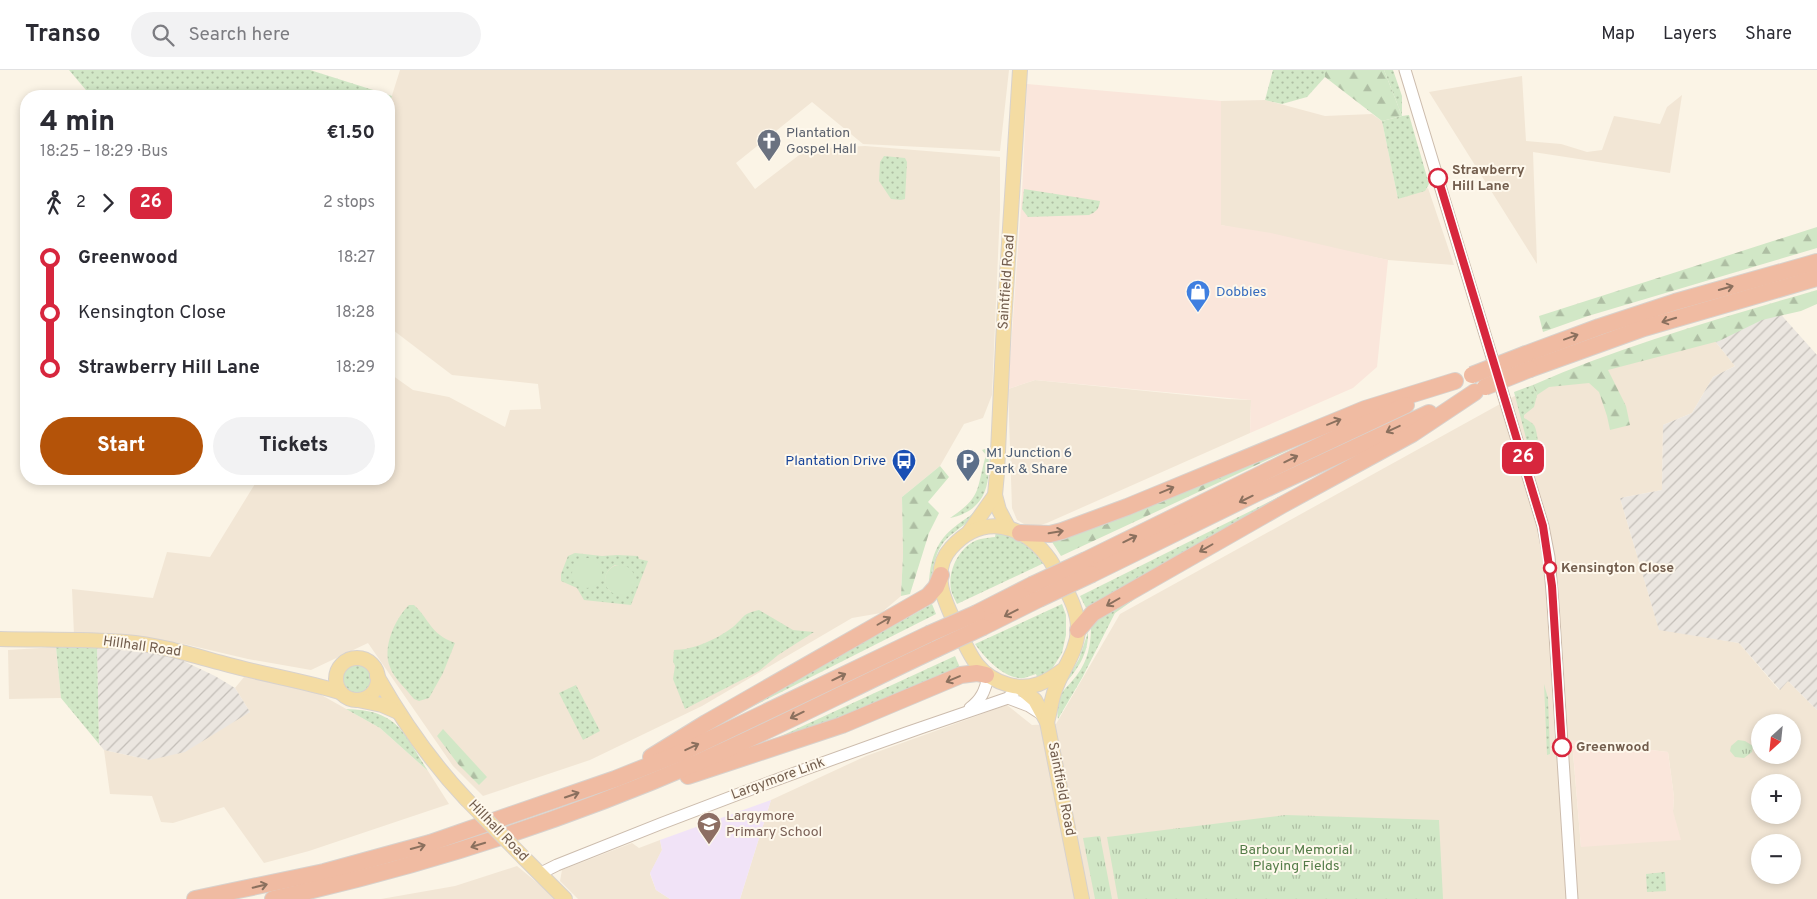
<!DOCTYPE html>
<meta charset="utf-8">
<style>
:root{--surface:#fff;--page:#f2f2f3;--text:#2b2b33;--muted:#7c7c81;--line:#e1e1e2;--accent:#b45309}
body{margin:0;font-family:Overpass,sans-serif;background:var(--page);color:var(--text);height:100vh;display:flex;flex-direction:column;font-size:19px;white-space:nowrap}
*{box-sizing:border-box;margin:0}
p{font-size:16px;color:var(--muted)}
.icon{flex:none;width:28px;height:28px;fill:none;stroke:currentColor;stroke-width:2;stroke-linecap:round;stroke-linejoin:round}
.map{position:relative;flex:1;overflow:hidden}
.panel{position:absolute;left:20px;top:20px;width:375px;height:395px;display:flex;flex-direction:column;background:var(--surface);border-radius:20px;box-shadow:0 2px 8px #0003}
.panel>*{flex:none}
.badge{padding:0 10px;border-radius:8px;font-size:18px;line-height:32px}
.needle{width:32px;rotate:207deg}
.fabs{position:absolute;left:1751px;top:644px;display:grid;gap:10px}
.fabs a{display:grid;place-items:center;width:50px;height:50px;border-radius:50%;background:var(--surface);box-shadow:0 2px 8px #0003;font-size:25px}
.map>.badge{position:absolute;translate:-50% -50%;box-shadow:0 0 0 2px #fff}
.legs{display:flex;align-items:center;gap:8px;height:55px;padding:0 20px;font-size:16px}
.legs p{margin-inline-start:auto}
.summary{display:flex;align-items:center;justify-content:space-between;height:85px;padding:0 20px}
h1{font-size:28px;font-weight:800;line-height:38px}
.cta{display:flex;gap:10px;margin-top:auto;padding:10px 20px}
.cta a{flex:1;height:58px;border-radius:30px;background:var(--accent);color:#fff;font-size:20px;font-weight:800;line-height:58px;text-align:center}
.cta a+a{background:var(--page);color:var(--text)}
ul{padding:0 20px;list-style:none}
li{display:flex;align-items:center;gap:18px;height:55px;font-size:19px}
li i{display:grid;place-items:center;width:8px;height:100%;margin:0 6px;background:currentColor}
li i::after{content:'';width:12px;height:12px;margin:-6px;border:4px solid;border-radius:50%;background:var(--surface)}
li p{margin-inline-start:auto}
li:first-child i{background:linear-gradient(#0000 50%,currentColor 0)}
li:last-child i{background:linear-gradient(currentColor 50%,#0000 0)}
header{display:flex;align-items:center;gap:30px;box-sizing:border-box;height:70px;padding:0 25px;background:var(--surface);border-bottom:1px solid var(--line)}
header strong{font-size:24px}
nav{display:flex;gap:28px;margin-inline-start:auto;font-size:18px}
.search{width:350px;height:45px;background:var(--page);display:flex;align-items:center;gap:12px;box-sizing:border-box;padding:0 18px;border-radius:28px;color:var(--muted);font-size:19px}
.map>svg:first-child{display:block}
.residential{fill:#f2e6d5;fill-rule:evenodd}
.commercial{fill:#fae6db}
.industrial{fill:url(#industrial-furrows)}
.education{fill:#f1e3f7}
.grass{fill:url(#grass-dots);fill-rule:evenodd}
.forest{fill:url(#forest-firs)}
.park{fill:url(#park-tufts)}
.pitch{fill:#d1e7c6}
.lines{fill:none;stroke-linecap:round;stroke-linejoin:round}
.minor-casing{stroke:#ccbcad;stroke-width:13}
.major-casing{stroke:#d8d2cd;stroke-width:16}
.highway-casing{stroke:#d8d2cd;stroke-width:18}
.minor{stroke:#fff;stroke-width:11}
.major{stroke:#f4dca3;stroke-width:14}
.highway{stroke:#f0bba2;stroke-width:16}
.major-bridge-casing{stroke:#d8d2cd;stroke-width:16;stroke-linecap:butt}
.highway-bridge-casing{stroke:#d8d2cd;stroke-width:18;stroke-linecap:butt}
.major-bridge{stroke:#f4dca3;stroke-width:14}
.highway-bridge{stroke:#f0bba2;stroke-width:16}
.oneway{stroke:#8b705e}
.line-1-casing{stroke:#fff;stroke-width:11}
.line-1{stroke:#d7263d;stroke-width:8}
.stop-1-dot{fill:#fff;stroke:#d7263d;stroke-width:2.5}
.labels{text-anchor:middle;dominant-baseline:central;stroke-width:4;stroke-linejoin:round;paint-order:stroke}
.worship-label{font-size:14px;fill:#5b616d;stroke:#fef8ec;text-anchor:start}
.stop-label{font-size:14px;font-weight:bold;fill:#725d4d;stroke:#fef8ec;text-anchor:start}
.street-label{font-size:14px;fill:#725d4d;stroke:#fef8ec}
.shop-label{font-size:14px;fill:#366cbe;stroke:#fef8ec;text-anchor:start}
.service-label{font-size:14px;fill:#4e5e75;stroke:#fef8ec;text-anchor:start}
.transit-label{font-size:14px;fill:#164399;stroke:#fef8ec;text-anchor:end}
.education-label{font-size:14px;fill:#785e54;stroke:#fef8ec;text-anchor:start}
.park-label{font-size:14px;fill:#547c48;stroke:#fef8ec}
</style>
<header>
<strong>Transo</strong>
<div class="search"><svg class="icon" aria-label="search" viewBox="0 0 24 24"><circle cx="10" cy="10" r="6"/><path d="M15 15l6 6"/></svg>Search here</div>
<nav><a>Map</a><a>Layers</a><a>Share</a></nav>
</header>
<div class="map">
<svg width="1817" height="829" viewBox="0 0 1817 829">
<defs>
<pattern id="industrial-furrows" width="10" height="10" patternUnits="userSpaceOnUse" patternTransform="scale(1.25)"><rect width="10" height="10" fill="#ebe6e0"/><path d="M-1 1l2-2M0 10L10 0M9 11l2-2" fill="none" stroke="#c3beb8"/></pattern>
<pattern id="grass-dots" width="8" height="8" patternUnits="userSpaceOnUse" patternTransform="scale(1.25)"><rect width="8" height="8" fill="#d1e7c6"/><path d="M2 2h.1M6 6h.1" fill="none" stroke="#aebea3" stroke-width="1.8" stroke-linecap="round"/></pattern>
<pattern id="forest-firs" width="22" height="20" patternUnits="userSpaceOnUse" patternTransform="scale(1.25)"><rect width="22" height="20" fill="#d1e7c6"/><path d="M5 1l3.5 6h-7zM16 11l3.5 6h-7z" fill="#aebea3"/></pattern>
<pattern id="park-tufts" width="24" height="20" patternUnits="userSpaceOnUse" patternTransform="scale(1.25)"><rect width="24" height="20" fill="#d1e7c6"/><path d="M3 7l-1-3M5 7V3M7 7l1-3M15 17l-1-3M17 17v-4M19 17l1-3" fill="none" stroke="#aebea3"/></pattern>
</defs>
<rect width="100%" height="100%" fill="#fbf4e6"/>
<!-- residential -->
<g class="residential">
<path d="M400,0H1009L1000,81L863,74L812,32L736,93L755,119L807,79L865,76L1000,87V139L992,325L983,348L964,354L940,396L902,427L903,484L901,526L881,543L852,548L702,636L590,690L483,726L453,696L368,573L311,600L248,589L184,574L139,567L74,565L72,519L153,528L167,482L210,487L258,409H389V303L413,320L449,327L505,357L510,340L541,339L538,314L452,305L389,257V35Z"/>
<path d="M1522,6L1526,71L1561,74L1587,82L1602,80L1614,46L1660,54L1667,37L1682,25L1670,103L1533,82L1537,194L1429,22Z"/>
<path d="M1265,30L1325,46L1372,44L1382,51L1398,129L1428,118L1454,195L1388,190L1221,155V31Z"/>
<path d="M1706,260L1735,296L1713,307L1692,343L1663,355L1662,420L1620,428L1659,559L1739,573L1779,620L1788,611L1817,640V829H740L771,730L866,686L1007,635L1032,655L1056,654L1120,544L1520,323ZM1760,652H1792V685H1760ZM1572,671L1668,682L1674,727L1673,741L1581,777ZM1760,712H1792V745H1760ZM1760,772H1792V805H1760Z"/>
<path d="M1035,310L1227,329L1251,330L1250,363L1047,453L1031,458L1017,450L1012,438L1008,319Z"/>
<path d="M56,577L61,628L9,629L8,580Z"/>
<path d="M244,607L309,618L380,658L428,701L449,734L309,781L264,793L224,737L173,753L161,752L152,726L110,724L104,680L150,690L250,642L235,618Z"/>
<path d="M660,770L662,780L650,804L656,820L670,829H578L560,811L562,800L632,773L639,778Z"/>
<path d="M517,796L557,829H381L455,816Z"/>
</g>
<!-- commercial -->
<g class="commercial">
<path d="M1027,14L1221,31V155L1271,163L1388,190L1377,297L1353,318L1250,363L1251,330L1035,310L1008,319L1022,123Z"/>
<path d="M1572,670L1668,682L1674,727L1673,741L1681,770L1581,777Z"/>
</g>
<!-- industrial -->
<g class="industrial">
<path d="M1776,239L1817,285V640L1788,611L1780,620L1739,573L1659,560L1620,428L1662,420L1663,355L1692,343L1713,307L1735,296L1706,260Z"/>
<path d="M97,578L151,583L179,589L215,606L235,618L250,642L185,682L150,690L104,680L99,674Z"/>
</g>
<!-- education -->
<path class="education" d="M771,730L740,829H670L656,820L650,803L662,780L660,770Z"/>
<!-- grass -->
<g class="grass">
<path d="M69,0H310L392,26L389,35V26H91Z"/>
<path d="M1273,0H1325V7L1307,27L1282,34L1265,30Z"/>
<path d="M1384,0H1393L1402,26V46L1409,45L1429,114L1425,121L1398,129L1382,51L1402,46Z"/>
<path d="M884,86L905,88L907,92L905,129L901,130L891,129L879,111L880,92Z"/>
<path d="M1024,119L1100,131C1099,139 1096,142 1089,145L1028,147L1022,139Z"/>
<path d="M1533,315L1537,325L1534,337L1524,345V348C1528,350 1531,352 1534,355C1538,361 1540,388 1537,395H1533L1514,322Z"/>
<path d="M988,378C991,411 988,440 950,448C983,426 976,419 986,385L982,380Z"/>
<path d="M1355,389L1107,527L1086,538L1080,526Z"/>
<path d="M977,440C974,451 951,462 943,473C934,485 933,501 930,515L929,513C930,493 935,473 952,459C960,452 969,447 977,440Z"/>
<path d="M996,461C1019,469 1028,475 1044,493L957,534C955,530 952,524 951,520C948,502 957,481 973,472C979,468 988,468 995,467Z"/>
<path d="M575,483L602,486L617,485L638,486L639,489L648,491L631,535L584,530L577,518L561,511V504L568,486ZM615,495L625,496L611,522C602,513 604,501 615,495Z"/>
<path d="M1135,529L1115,543L1082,608L1058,649C1055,623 1064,622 1077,605C1088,591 1091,573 1091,557L1100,547Z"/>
<path d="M932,534L936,544L714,656Z"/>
<path d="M1062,534L1066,545V565L1062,583L1052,599L1037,607L1036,604C1032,605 1028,607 1024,608C1005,610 985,588 975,574Z"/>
<path d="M409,535H414C431,551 429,563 455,573L443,603L429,628L419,631L414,629C407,620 393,607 390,597C382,577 395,549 409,535Z"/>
<path d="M759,540L793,560L814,562L778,585L759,601L685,639L673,609L675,596L673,591L674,580C694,580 717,569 733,557C745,547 741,544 759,540Z"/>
<path d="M1088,562C1089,584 1076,602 1062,617L1079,589Z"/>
<path d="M56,577L97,578L99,674L61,628Z"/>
<path d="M955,586L961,600L869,639L740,685Z"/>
<circle cx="357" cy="609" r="15"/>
<path d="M1544,614L1548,628L1550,682V684L1547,685Z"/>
<path d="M576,615L600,661L583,670L559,623Z"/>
<path d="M346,639C398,640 403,662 428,701L380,658Z"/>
<path d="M1665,802L1666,821L1647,822L1646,804Z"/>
</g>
<!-- forest -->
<g class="forest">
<path d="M1325,0H1384L1402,46L1382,51L1325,7Z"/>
<path d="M1817,157V178L1588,246L1543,262L1539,246Z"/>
<path d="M1817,220V234L1801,241L1762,250L1719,271L1608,300L1626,336L1630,355L1610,360L1607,346L1599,322L1589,313L1549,317L1537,325L1533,315C1624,275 1721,248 1817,220Z"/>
<path d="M1334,359L1061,486L1052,472L1147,437Z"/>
<path d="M940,396L949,407L928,432L939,443L929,463L910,524L901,526L903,484L902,427Z"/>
<path d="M443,659L487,707L479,715L458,694L437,666Z"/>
</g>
<!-- park -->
<g class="park">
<path d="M1738,670L1745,671L1753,676L1752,682L1744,688L1735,687L1730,681L1731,676Z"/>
<path d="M1286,745L1439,750L1443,829H1118L1107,767Z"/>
<path d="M1100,766L1112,829H1095L1083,768Z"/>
</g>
<!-- pitch -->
<g class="pitch">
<circle cx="587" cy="503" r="15"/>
<circle cx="620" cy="510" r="15"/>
</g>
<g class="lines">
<defs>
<g id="minor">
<path d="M1405,0L1543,456L1549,487L1553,534L1572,829"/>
<path d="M1008,628L1029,636L1043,645"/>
<path d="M970,638C981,630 985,621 988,607"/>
<path d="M539,804L557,795C705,735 856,679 1008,628L1018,618"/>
</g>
<g id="major">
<path d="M995,425L999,440L1008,457"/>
<path d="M969,462L995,425L997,403L1004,253L1020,0"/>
<path d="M0,569C42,570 84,569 125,572C161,575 195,586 229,595C266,605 304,611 340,622"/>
<circle cx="357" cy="609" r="21"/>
<path d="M377,606C402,650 431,692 466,729"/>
<path d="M1021,618L1035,630L1047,652L1082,829"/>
<path d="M358,630L382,635L398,642"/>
<path d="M1047,652C1050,642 1051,632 1054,623C1061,600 1077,584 1078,559C1078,541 1069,525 1061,510C1057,503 1054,496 1050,490C1024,454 983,442 951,478C929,502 946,535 958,559C970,586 979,607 1009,615C1031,621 1047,612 1064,599"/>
<path d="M524,788L565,829"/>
</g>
<g id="highway">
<path d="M1526,284L1599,257L1675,232L1817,192"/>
<path d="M1530,299L1644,258L1817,208"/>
<path d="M1020,463L1050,464L1062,461L1127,437L1365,339L1455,311"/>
<path d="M1086,490L1304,383L1406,335"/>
<path d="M1092,504L1257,423L1429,343"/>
<path d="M977,543L1032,515"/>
<path d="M983,557L1039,529"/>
<path d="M1078,560L1093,543L1282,435L1412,364L1475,322"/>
<path d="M651,687L706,653L928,526L936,517L941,505"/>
<path d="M688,706L842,655L961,605L977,603L986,605"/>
<path d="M195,829L324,802L430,773L615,709L683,682L929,564"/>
<path d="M273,829C420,797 563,751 701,691C780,656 857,616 936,579"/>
</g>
</defs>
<!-- minor casing -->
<use href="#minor" class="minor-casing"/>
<!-- major casing -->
<use href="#major" class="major-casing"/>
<!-- highway casing -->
<use href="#highway" class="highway-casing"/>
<!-- minor -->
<use href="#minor" class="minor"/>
<!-- major -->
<use href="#major" class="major"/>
<!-- highway -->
<use href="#highway" class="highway"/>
<defs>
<path id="major-bridge" d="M466,729L524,788"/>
<g id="highway-bridge">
<path d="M1472,305L1526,284"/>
<path d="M1485,317L1530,299"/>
<path d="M1032,515L1086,490"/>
<path d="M1039,529L1092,504"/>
<path d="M929,564L977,543"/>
<path d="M936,579L983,557"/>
</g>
</defs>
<!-- major-bridge casing -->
<use href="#major-bridge" class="major-bridge-casing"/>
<!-- highway-bridge casing -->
<use href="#highway-bridge" class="highway-bridge-casing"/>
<!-- major-bridge -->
<use href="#major-bridge" class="major-bridge"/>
<!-- highway-bridge -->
<use href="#highway-bridge" class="highway-bridge"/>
</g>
<!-- one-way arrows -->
<defs><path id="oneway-shaft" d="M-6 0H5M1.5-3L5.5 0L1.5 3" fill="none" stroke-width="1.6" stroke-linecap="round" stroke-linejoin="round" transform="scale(1.25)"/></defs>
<g class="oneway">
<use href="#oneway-shaft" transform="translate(1726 218) rotate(-16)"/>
<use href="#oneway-shaft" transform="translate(1669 250) rotate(163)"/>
<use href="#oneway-shaft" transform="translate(1571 267) rotate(-20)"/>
<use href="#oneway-shaft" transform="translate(1334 352) rotate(-22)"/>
<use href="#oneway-shaft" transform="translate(1393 359) rotate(155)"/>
<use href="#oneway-shaft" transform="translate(1291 389) rotate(-26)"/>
<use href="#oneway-shaft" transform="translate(1167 420) rotate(-23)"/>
<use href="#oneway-shaft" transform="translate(1246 429) rotate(154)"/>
<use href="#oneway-shaft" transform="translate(1056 462) rotate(-10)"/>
<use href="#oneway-shaft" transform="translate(1130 469) rotate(-26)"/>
<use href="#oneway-shaft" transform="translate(1206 478) rotate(150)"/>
<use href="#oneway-shaft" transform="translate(1113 532) rotate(150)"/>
<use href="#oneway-shaft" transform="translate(1011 543) rotate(153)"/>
<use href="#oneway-shaft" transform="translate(884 551) rotate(-30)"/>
<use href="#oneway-shaft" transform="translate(839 607) rotate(-26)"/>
<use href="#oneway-shaft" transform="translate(953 609) rotate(157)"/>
<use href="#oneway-shaft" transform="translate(797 645) rotate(154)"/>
<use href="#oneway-shaft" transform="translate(692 677) rotate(-25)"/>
<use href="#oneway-shaft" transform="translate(572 725) rotate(-19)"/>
<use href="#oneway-shaft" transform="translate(478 775) rotate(163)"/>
<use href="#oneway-shaft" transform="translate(418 777) rotate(-15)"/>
<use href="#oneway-shaft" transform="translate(260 816) rotate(-13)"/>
</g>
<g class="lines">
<defs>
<path id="line-1" d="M1438,108L1543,456L1552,516L1562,677"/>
</defs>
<!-- line-1 casing -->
<use href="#line-1" class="line-1-casing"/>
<!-- line-1 -->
<use href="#line-1" class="line-1"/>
</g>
<!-- icons -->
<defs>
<symbol id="church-pin" viewBox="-11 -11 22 30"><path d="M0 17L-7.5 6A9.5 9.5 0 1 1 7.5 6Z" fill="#6b7280" stroke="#fef8ec"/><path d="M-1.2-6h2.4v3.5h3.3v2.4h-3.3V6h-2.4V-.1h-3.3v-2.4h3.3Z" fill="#fff"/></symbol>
<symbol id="shop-pin" viewBox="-11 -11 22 30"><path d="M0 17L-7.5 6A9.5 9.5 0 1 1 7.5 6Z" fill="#3f7fe0" stroke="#fef8ec"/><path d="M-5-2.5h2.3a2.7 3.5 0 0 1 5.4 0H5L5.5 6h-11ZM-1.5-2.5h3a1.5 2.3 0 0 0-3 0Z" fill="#fff"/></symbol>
<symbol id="bus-pin" viewBox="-11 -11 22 30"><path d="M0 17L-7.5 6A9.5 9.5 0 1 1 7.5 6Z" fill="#1a4fb4" stroke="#fef8ec"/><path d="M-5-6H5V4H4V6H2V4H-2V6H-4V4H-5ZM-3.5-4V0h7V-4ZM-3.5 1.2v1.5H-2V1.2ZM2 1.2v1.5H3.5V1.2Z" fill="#fff"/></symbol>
<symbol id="parking-pin" viewBox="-11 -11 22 30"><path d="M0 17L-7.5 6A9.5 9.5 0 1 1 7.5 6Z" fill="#5c6f8a" stroke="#fef8ec"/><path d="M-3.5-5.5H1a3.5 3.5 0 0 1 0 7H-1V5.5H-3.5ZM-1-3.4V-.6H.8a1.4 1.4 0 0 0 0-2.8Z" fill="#fff"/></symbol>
<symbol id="school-pin" viewBox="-11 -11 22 30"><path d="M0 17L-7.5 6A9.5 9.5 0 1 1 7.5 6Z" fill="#8d6e63" stroke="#fef8ec"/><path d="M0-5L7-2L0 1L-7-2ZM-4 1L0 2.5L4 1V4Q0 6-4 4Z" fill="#fff"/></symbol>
</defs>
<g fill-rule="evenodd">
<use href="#church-pin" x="755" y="57" width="28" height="38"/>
<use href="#shop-pin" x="1184" y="208" width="28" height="38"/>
<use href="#bus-pin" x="890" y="377" width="28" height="38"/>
<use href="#parking-pin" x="954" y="377" width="28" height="38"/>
<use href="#school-pin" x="695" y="740" width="28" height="38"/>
</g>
<!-- markers -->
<g class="stop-1-dot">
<circle cx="1438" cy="108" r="9"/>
<circle cx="1550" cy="498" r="6"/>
<circle cx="1562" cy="677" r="9"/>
</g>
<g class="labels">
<!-- worship labels -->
<g class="worship-label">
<text x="786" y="63">Plantation<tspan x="786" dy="16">Gospel Hall</tspan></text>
</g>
<!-- stop labels -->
<g class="stop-label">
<text x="1452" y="100">Strawberry<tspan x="1452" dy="16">Hill Lane</tspan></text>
<text x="1561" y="498">Kensington Close</text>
<text x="1576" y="677">Greenwood</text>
</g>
<!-- street labels -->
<g class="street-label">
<text transform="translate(1007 212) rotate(-86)">Saintfield Road</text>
<text transform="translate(142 577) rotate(8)">Hillhall Road</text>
<text transform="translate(778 709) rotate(-20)">Largymore Link</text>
<text transform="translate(1061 719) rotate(79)">Saintfield Road</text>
<text transform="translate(498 761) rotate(46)">Hillhall Road</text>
</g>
<!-- shop labels -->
<g class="shop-label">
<text x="1216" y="222">Dobbies</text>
</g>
<!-- service labels -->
<g class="service-label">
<text x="986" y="383">M1 Junction 6<tspan x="986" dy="16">Park &amp; Share</tspan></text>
</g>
<!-- transit labels -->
<g class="transit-label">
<text x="886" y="391">Plantation Drive</text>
</g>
<!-- education labels -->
<g class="education-label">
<text x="726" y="746">Largymore<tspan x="726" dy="16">Primary School</tspan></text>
</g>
<!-- park labels -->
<g class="park-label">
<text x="1296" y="780">Barbour Memorial<tspan x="1296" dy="16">Playing Fields</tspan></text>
</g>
</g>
</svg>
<div class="fabs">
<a><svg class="needle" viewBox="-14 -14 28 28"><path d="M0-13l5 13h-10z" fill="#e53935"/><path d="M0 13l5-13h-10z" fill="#7c7c81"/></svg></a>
<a>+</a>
<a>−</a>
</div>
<b class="badge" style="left:1523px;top:388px;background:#d7263d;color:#fff">26</b>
<section class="panel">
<div class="summary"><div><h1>4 min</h1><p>18:25 – 18:29 · Bus</p></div><b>€1.50</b></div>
<div class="legs"><svg class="icon" aria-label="walk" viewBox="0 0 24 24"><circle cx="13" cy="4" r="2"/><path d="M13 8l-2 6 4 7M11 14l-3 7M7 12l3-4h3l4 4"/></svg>2<svg class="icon" aria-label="forward" viewBox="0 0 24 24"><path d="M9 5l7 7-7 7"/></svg><b class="badge" style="background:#d7263d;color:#fff">26</b><p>2 stops</p></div>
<ul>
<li><i style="color:#d7263d"></i><b>Greenwood</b><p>18:27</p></li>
<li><i style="color:#d7263d"></i><span>Kensington Close</span><p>18:28</p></li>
<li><i style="color:#d7263d"></i><b>Strawberry Hill Lane</b><p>18:29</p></li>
</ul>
<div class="cta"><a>Start</a><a>Tickets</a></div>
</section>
</div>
